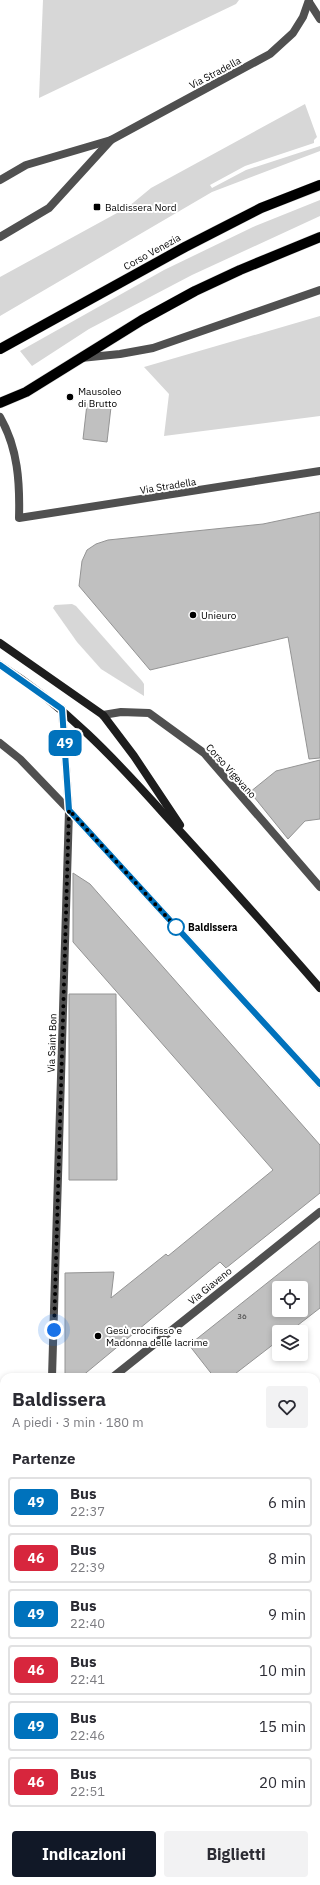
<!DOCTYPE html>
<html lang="it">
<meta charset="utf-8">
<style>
:root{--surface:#fff;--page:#f2f2f3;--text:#2b2b33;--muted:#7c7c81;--line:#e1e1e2;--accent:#111827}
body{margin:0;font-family:"IBM Plex Sans",sans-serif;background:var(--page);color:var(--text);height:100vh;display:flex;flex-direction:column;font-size:15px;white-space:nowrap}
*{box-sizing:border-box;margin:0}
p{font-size:13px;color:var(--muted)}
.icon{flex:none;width:22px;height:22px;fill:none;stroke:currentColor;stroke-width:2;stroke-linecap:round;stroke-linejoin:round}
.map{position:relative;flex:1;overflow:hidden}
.panel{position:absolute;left:0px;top:1373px;width:320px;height:512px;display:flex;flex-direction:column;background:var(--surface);border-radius:12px 12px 0 0;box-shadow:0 2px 6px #0003}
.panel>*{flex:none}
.badge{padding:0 8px;border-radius:6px;font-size:14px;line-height:26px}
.tools{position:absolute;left:272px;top:1281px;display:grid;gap:8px}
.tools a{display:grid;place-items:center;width:36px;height:36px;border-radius:4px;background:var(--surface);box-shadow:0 2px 6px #0003;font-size:20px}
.you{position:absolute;width:20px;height:20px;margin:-10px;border:3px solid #fff;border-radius:50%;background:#1a73e8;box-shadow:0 0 0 6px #1a73e833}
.map>.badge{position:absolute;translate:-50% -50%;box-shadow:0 0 0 2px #fff}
h2{padding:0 12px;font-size:15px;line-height:36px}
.round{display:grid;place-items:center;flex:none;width:42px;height:42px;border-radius:4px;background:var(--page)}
.summary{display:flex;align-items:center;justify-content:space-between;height:68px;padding:0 12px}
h1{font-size:19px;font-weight:700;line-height:30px}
.button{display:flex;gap:8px;margin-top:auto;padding:8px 12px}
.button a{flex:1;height:46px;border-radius:4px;background:var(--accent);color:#fff;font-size:16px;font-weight:700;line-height:46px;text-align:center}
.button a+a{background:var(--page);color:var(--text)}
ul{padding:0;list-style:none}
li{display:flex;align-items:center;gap:12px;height:50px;margin:0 8px 6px;padding:0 4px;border:2px solid var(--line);border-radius:4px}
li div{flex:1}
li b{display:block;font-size:15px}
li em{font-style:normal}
li .badge{min-width:44px;font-weight:700;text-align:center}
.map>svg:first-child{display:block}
.green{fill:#d7d7d7}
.building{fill:#c0c0c0;stroke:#949494;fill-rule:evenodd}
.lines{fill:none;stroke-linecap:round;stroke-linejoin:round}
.primary-casing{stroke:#dbdbdb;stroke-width:11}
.pedestrian{stroke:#505050;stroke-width:8}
.minor{stroke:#505050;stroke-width:8}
.tertiary{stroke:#505050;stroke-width:8}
.secondary{stroke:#1d1d1d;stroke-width:8}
.primary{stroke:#000;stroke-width:10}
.line-casing{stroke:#fff;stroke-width:9}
.line{stroke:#0072bc;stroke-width:6}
.walk{stroke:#000;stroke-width:4;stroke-dasharray:0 7.2}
.poi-dot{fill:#000;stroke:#fff;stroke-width:1.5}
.stop-dot{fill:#fff;stroke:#0072bc;stroke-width:2}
.labels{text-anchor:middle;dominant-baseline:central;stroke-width:4;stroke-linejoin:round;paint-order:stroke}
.number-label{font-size:8px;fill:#303030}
.street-label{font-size:10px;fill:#000;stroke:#fff}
.poi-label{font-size:10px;fill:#000;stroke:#fff;text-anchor:start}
.stop-label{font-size:10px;font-weight:bold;fill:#000;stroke:#fff;text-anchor:start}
</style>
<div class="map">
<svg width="320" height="1885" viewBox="0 0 320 1885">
<rect width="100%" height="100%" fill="#fff"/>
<!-- green -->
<g class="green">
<path d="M43,0H239L236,4L39,98Z"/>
<path d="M305,104L317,137L314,140V143L245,166L210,185L212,188L246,170L320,146V151L212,192L0,316V277L128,207L151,188Z"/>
<path d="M320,200V216L192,275L89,329L32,366L20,351L164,270L253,227Z"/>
<path d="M320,316V416L164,436L169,394L144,367Z"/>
<path d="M72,604L76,606L142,681L144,684V696L101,669L77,642L53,608L55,605Z"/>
</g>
<!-- building -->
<g class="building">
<path d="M87,404L111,407L107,442L83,439Z"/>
<path d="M320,512V758L309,759L288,637L150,670L79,586L82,561L87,550L96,544L108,540L263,524Z"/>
<path d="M320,760V819L305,821L288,839L250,792L276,771Z"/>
<path d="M73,873L90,884L320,1145V1193L226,1268L220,1262L81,1377H65V1273L114,1272L111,1298L166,1254L168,1256L273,1170L73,942Z"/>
<path d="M69,994H116L117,1180H69Z"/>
<path d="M320,1241V1308L289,1332H279V1340L231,1377H214L189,1345ZM279,1288H301V1310H279Z"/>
</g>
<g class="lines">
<defs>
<g id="primary">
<path d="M0,349L185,247L261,208L320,185"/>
<path d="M0,403L26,392L142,320L195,291L240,270L320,237"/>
</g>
</defs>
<!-- primary casing -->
<use href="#primary" class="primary-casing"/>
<!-- pedestrian -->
<path class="pedestrian" d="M1,1426L4,1427"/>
<!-- minor -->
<g class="minor">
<path d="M309,2L320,19"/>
<path d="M81,358L120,354L153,348L320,290"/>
<path d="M0,417C18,448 20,483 19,518L320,471"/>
<path d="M103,715L121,712L149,713L204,753L320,887"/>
<path d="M0,743L20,759L69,810L320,1084"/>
<path d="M52,1377L69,810L62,709"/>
<path d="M113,1377L320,1212"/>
<path d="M316,1689L320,1688"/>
<path d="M0,1803H4"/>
<path d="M310,1881L312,1885"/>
<path d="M47,1885V1881"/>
</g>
<!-- tertiary -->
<g class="tertiary">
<path d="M0,180L26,165L111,140L270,54L293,33L303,17L309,0"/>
<path d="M0,237L49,208L111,140"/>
</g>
<!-- secondary -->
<g class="secondary">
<path d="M0,643L103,715L134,756L180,825"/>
<path d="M0,665C64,705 115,759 165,815C218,872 269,930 320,988"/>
</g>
<!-- primary -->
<use href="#primary" class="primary"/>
</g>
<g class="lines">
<defs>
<path id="line" d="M0,665L62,709L69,810L320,1084"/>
</defs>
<!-- line casing -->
<use href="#line" class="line-casing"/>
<!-- line -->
<use href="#line" class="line"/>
<!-- walk -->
<path class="walk" d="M54,1330L69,810L176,927"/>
</g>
<!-- markers -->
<g class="poi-dot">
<rect x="93" y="203" width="8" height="8" rx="2"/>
<circle cx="70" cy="397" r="4"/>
<circle cx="193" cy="615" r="4"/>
<circle cx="98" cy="1336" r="4"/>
</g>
<circle class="stop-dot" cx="176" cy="927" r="8"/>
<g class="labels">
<!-- number labels -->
<g class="number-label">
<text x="242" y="1316">36</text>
</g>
<!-- street labels -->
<g class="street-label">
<text transform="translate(215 73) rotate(-28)">Via Stradella</text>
<text transform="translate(152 252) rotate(-29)">Corso Venezia</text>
<text transform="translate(168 486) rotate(-9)">Via Stradella</text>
<text transform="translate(231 771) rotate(48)">Corso Vigevano</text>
<text transform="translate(52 1043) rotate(-88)">Via Saint Bon</text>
<text transform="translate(210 1286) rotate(-39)">Via Giaveno</text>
</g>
<!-- poi labels -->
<g class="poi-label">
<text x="105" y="207">Baldissera Nord</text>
<text x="78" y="391">Mausoleo<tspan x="78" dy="12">di Brutto</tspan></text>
<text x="201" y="615">Unieuro</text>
<text x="106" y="1330">Gesù crocifisso e<tspan x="106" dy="12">Madonna delle lacrime</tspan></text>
</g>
<!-- stop labels -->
<g class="stop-label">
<text x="188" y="927">Baldissera</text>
</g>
</g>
</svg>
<div class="tools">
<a><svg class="icon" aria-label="locate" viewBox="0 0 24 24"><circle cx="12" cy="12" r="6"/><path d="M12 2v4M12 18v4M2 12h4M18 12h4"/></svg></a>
<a><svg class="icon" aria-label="layers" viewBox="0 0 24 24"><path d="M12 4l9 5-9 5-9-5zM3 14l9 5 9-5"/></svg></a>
</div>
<div class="you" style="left:54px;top:1330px"></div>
<b class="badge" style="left:65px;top:743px;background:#0072bc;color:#fff">49</b>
<section class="panel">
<div class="summary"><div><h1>Baldissera</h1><p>A piedi · 3 min · 180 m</p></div><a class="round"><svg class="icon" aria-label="heart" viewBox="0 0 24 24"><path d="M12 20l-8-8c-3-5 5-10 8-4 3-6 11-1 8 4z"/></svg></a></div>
<h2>Partenze</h2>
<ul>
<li><span class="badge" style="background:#0072bc;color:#fff">49</span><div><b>Bus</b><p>22:37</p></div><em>6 min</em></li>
<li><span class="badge" style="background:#d7263d;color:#fff">46</span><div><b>Bus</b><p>22:39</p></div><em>8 min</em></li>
<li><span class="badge" style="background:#0072bc;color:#fff">49</span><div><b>Bus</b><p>22:40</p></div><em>9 min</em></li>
<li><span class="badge" style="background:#d7263d;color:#fff">46</span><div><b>Bus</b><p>22:41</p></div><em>10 min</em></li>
<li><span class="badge" style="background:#0072bc;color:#fff">49</span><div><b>Bus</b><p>22:46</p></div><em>15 min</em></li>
<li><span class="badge" style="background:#d7263d;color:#fff">46</span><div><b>Bus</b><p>22:51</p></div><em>20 min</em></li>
</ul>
<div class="button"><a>Indicazioni</a><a>Biglietti</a></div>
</section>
</div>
